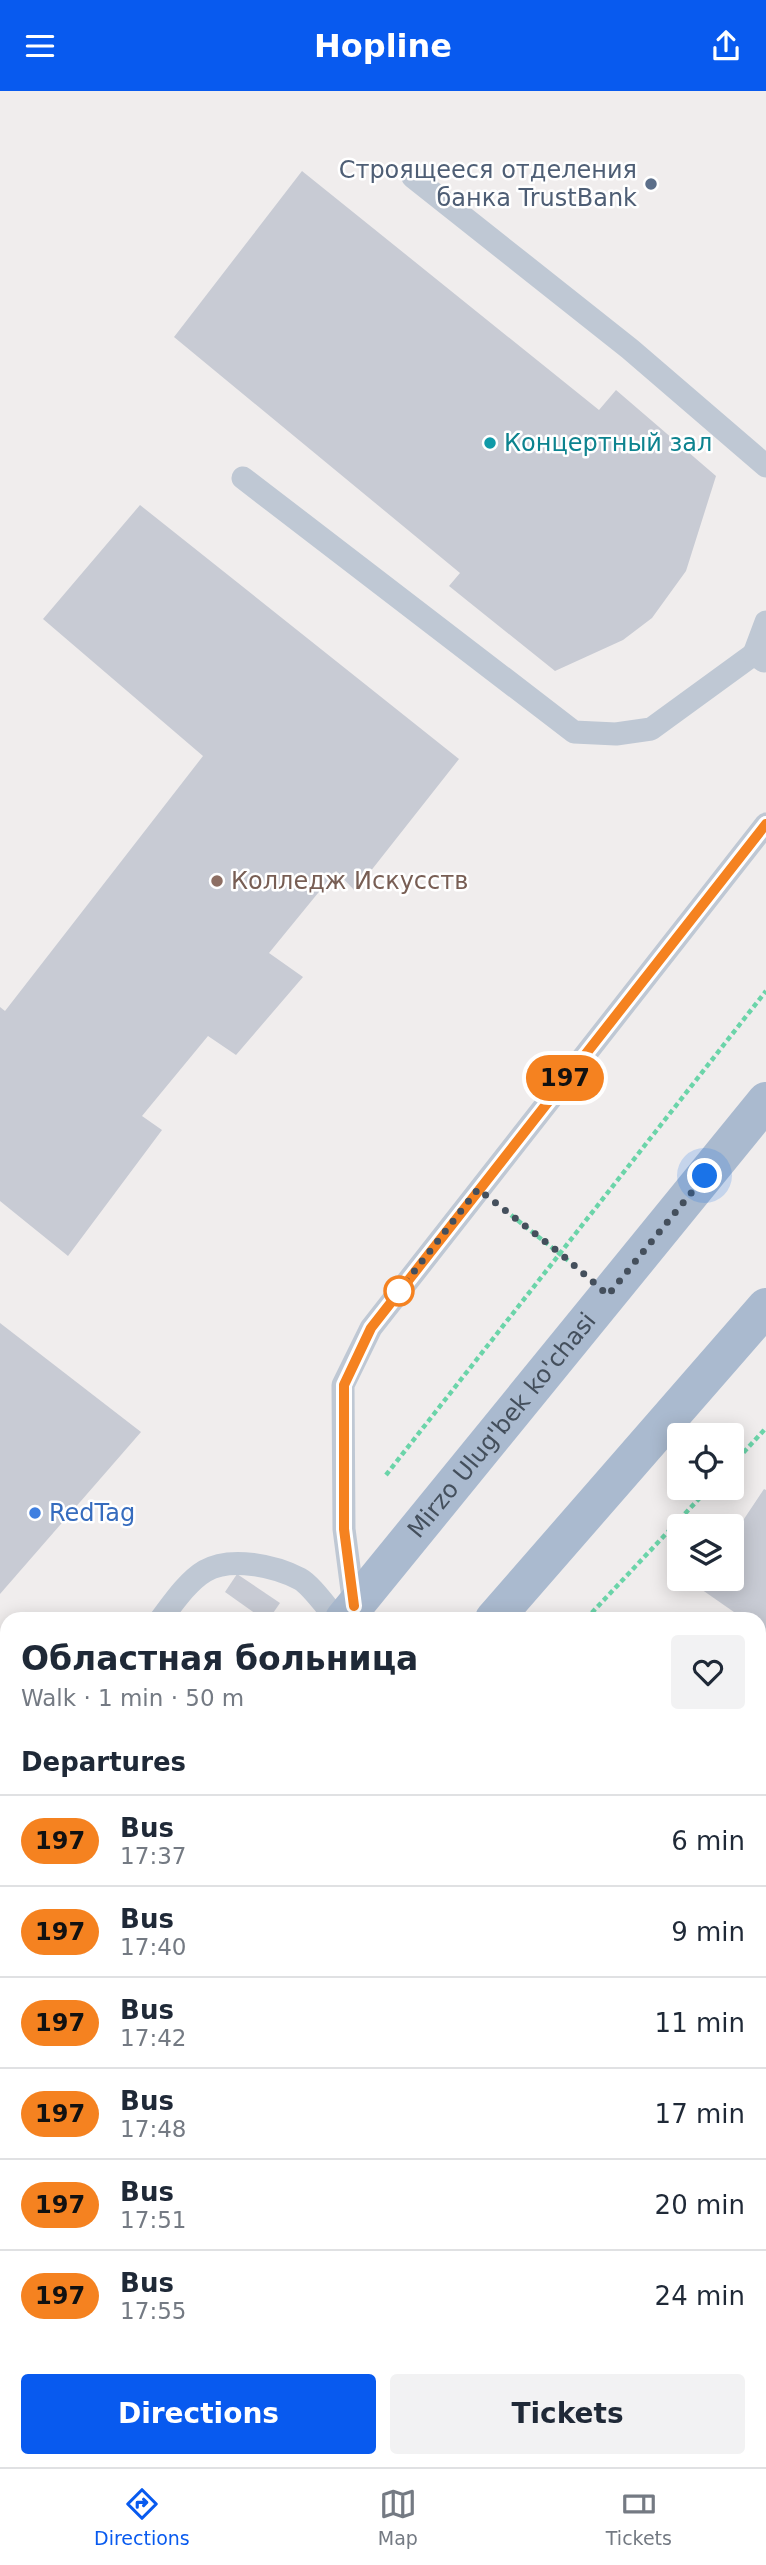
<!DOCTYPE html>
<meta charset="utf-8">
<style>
:root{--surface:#fff;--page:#f2f2f3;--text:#1f2937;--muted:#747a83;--line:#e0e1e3;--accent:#085aef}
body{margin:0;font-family:"DejaVu Sans",sans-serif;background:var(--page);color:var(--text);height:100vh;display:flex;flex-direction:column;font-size:26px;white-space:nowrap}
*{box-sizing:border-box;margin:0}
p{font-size:23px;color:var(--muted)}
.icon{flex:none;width:38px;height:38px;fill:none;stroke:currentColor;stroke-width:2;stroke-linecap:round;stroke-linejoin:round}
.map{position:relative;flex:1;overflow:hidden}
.sheet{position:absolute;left:0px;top:1521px;width:766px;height:856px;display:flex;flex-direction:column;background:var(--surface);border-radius:21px 21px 0 0;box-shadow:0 4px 18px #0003}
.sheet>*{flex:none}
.badge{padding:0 14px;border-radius:23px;font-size:24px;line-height:46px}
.tools{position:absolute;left:667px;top:1332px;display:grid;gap:14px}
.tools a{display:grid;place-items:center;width:77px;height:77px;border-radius:7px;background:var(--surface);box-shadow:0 4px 18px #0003;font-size:35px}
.you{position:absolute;width:35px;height:35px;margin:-18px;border:5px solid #fff;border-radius:50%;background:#1a73e8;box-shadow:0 0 0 10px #1a73e833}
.map>.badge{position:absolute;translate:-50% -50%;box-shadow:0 0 0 4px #fff}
h2{padding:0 21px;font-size:26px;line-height:63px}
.round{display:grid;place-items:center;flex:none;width:74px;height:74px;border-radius:7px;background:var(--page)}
.head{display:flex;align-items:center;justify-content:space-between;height:119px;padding:0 21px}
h1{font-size:33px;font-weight:700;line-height:52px}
.button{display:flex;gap:14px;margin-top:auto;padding:14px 21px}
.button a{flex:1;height:80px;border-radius:7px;background:var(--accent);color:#fff;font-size:28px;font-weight:700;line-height:80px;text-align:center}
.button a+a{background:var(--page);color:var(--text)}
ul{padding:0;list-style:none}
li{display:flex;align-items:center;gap:21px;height:91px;padding:0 21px;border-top:2px solid var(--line)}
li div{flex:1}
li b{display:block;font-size:26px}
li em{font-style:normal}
li .badge{min-width:77px;font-weight:700;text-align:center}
header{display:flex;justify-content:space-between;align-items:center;height:91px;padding:0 21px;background:var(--accent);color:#fff;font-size:32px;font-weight:700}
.dock{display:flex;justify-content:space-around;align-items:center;height:98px;border-top:2px solid var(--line);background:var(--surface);font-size:19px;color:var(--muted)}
.dock a{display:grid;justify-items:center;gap:4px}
.dock .active{color:var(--accent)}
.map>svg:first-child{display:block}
.building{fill:#c8cbd4}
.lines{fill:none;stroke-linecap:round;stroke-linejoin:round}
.path{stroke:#6bd4a9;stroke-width:4.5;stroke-dasharray:5 3.5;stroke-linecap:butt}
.service{stroke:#bfc8d4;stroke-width:23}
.minor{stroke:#bfc8d4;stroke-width:38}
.primary{stroke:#aabacf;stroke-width:38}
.line-casing{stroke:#fff;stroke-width:16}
.line{stroke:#f58220;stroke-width:10}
.walk{stroke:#444f5c;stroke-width:7;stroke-dasharray:0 12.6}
.service-dot{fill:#5c6f8a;stroke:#fff;stroke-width:2.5}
.culture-dot{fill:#0f9aa8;stroke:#fff;stroke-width:2.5}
.education-dot{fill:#8d6e63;stroke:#fff;stroke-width:2.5}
.stop-dot{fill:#fff;stroke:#f58220;stroke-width:3.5}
.shop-dot{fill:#3f7fe0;stroke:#fff;stroke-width:2.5}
.labels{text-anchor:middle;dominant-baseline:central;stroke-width:5;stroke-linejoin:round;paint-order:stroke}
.service-label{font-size:24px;fill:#4e5e75;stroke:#fff;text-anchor:end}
.culture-label{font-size:24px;fill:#0d838f;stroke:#fff;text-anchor:start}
.education-label{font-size:24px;fill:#785e54;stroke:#fff;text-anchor:start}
.street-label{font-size:24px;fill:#444f5c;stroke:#fff}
.shop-label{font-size:24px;fill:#366cbe;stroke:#fff;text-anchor:start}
</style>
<header><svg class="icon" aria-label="menu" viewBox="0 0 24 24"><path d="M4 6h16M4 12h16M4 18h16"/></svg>Hopline<svg class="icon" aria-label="share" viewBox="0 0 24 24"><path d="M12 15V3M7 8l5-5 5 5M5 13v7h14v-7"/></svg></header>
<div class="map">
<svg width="766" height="2376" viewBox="0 0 766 2376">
<rect width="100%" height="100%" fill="#f0eded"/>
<!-- building -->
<g class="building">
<path d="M302,80L599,319L616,299L716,385L686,480L652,527L623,549L555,580L449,495L460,482L174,246Z"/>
<path d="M140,414L459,668L355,800L336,780L269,862L303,886L236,964L208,945L142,1025L162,1039L68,1165L0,1110V916L5,920L203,665L43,528Z"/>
<path d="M0,1232L141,1341L0,1503Z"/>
<path d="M764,1398L766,1399V1543L760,1538V1528H744L698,1496L703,1488H732V1446Z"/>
<path d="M237,1483L280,1512L269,1528H263L225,1501Z"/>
<path d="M760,1579L766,1581V1668L760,1666Z"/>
<path d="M760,1900L766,1902V2014L760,2012Z"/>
<path d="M7,2318V2370H119L114,2376H0V2328Z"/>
</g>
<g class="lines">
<!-- path -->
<g class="path">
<path d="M511,1124L570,1171"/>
<path d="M732,1374L766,1337"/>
<path d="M386,1384L766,900"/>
<path d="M586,1528L710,1396"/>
<path d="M760,1696L766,1699"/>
<path d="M0,1823L7,1825"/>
</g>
<!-- service -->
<g class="service">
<path d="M413,86L630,258L766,375"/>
<path d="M243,387L574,641L616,643L651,638L754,563"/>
<path d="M764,570L754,563L766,531"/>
<path d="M354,1515L344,1438L343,1294L371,1237L766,733"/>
<path d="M161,1528C173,1512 188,1490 205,1480C231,1465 275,1475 300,1488C311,1494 327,1517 337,1528"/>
<path d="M0,1731L7,1722"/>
</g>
<!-- minor -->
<path class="minor" d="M760,1757L766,1760"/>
<!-- primary -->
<g class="primary">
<path id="s1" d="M344,1528L766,1010"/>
<path d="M494,1528L766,1216"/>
<path d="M0,1963L7,1954"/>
<path d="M0,2142L7,2133"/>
</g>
</g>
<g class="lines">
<defs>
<path id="line" d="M354,1515L344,1438V1294L371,1237L766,733"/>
</defs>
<!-- line casing -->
<use href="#line" class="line-casing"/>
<!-- line -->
<use href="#line" class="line"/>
<!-- walk -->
<path class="walk" d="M399,1200L478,1098L561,1163L608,1204L705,1085"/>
</g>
<!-- markers -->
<circle class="service-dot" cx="651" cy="93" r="7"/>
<circle class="culture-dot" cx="490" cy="352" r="7"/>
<circle class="education-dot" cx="217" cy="790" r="7"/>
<circle class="stop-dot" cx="399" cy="1200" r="14"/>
<circle class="shop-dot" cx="35" cy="1422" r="7"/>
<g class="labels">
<!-- service labels -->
<g class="service-label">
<text x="637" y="79">Строящееся отделения<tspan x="637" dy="28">банка TrustBank</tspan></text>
</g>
<!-- culture labels -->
<g class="culture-label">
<text x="504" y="352">Концертный зал</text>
</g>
<!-- education labels -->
<g class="education-label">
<text x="231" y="790">Колледж Искусств</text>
</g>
<!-- street labels -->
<g class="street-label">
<text stroke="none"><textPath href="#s1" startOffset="250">Mirzo Ulug'bek ko'chasi</textPath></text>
</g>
<!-- shop labels -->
<g class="shop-label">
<text x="49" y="1422">RedTag</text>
</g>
</g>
</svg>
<div class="tools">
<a><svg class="icon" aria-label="locate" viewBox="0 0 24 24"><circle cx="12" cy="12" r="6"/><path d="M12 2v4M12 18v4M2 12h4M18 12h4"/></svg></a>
<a><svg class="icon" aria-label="layers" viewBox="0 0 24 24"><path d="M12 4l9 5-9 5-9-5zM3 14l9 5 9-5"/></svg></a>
</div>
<div class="you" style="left:705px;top:1085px"></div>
<b class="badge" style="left:565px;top:987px;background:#f58220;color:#111">197</b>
<section class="sheet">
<div class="head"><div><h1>Областная больница</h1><p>Walk · 1 min · 50 m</p></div><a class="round"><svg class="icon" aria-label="heart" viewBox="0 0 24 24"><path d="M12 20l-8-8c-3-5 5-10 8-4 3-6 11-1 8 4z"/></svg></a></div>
<h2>Departures</h2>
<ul>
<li><span class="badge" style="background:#f58220;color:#111">197</span><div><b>Bus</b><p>17:37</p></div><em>6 min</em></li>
<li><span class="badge" style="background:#f58220;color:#111">197</span><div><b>Bus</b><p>17:40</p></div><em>9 min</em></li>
<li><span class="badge" style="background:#f58220;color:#111">197</span><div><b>Bus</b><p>17:42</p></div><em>11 min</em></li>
<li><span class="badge" style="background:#f58220;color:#111">197</span><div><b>Bus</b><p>17:48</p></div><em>17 min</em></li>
<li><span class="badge" style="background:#f58220;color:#111">197</span><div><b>Bus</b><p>17:51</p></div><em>20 min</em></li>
<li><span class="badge" style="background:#f58220;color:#111">197</span><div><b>Bus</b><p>17:55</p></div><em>24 min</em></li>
</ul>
<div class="button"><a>Directions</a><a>Tickets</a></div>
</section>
</div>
<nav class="dock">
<a class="active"><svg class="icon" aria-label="directions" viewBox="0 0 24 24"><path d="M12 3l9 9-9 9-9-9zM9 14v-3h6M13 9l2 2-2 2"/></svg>Directions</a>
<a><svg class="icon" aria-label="map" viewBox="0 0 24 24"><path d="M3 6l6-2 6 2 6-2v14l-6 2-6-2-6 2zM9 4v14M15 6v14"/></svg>Map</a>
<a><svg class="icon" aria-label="tickets" viewBox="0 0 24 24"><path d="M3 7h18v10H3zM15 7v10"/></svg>Tickets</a>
</nav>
